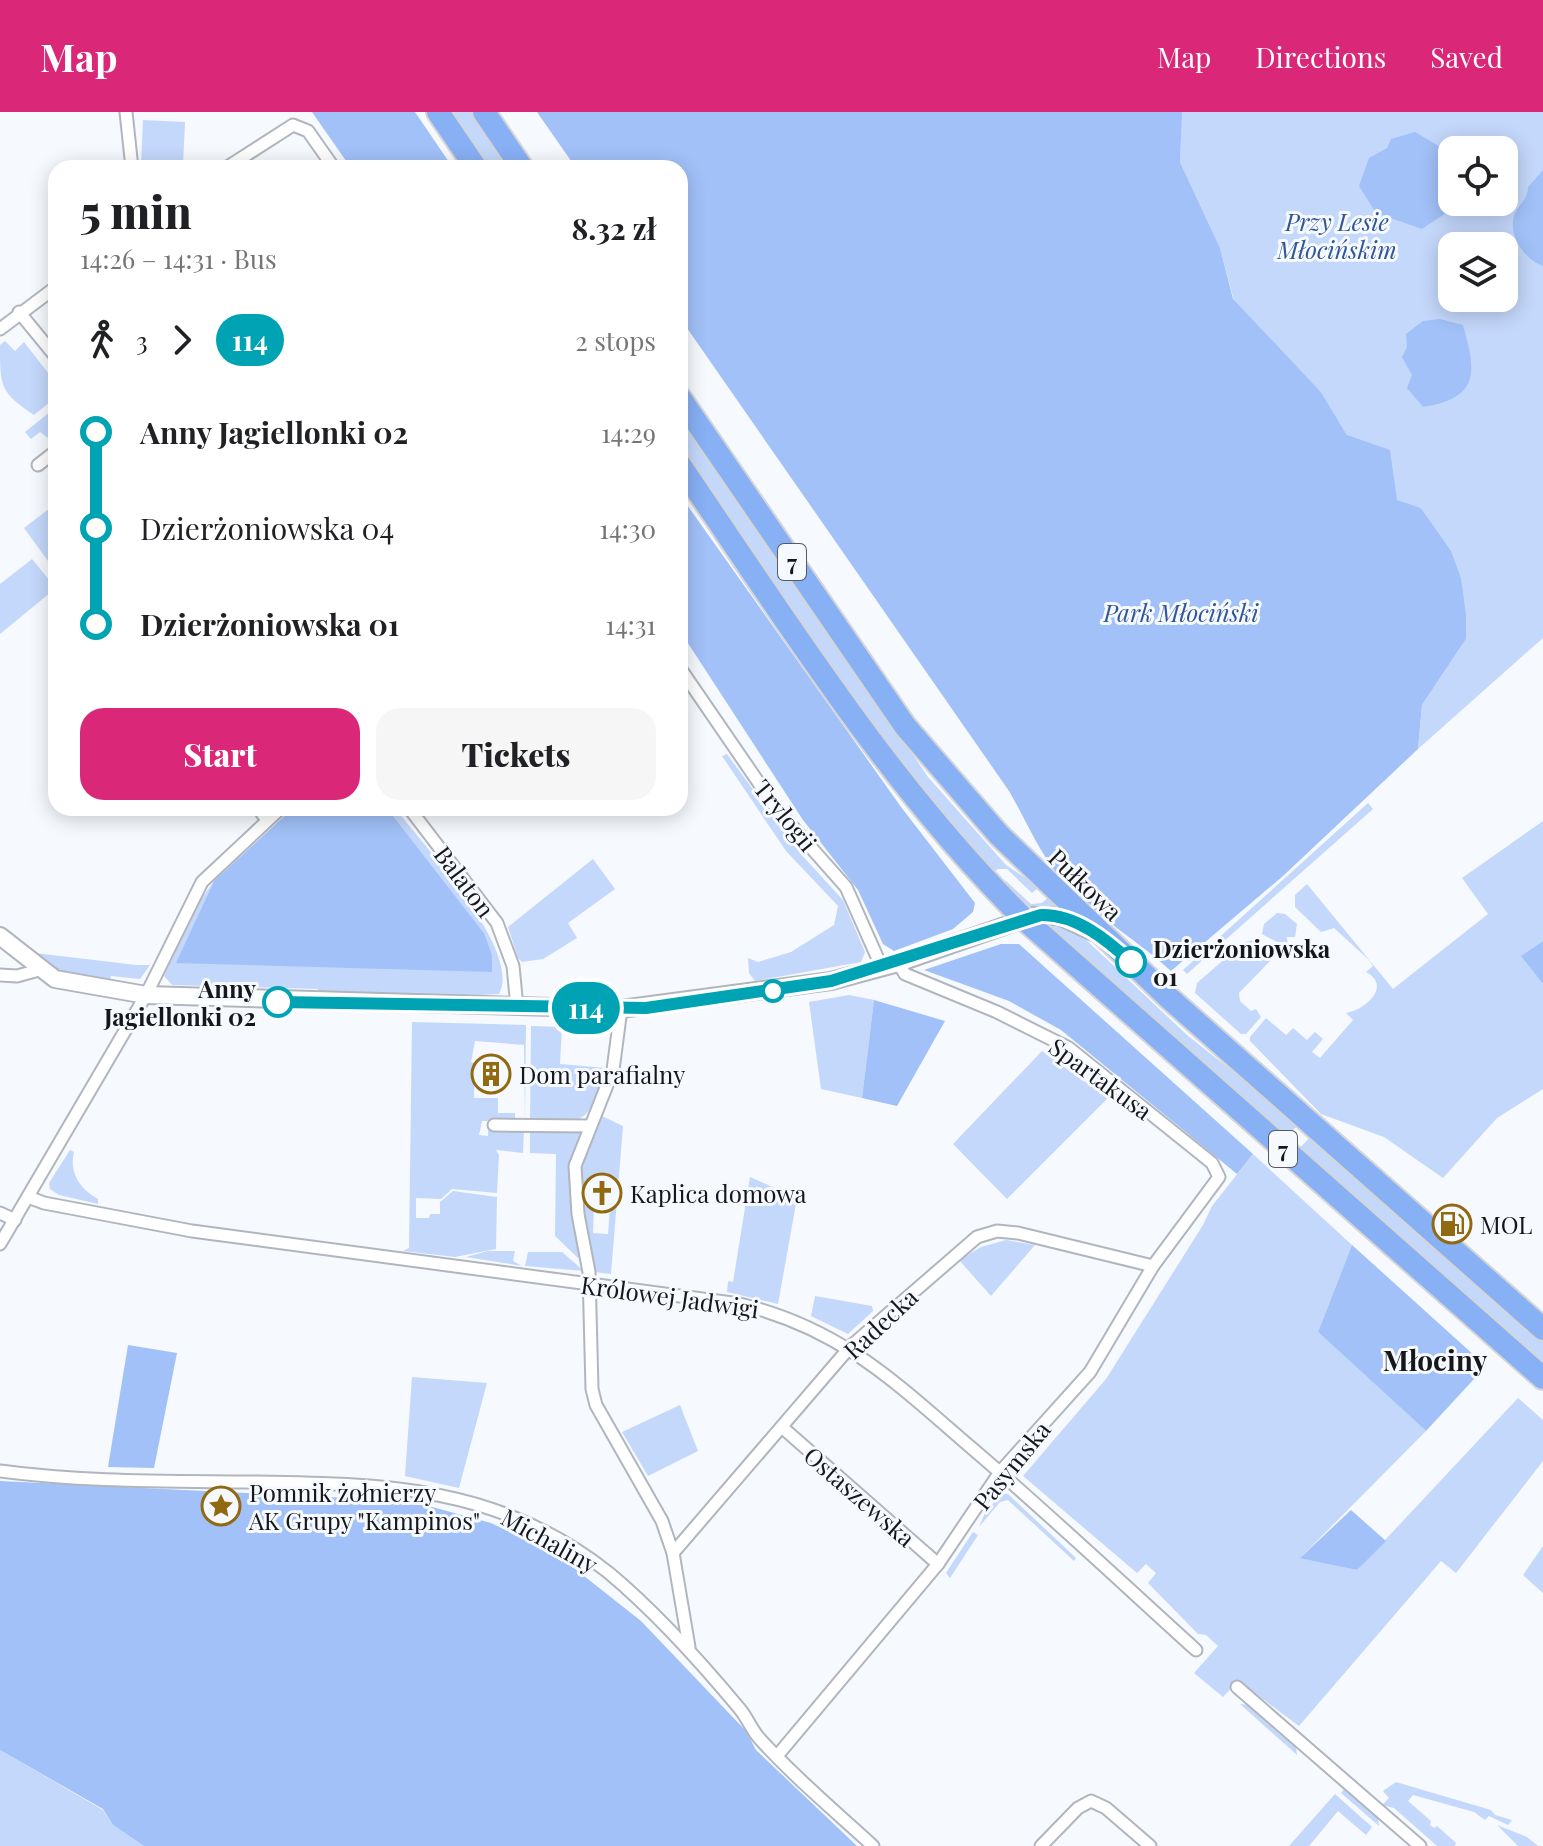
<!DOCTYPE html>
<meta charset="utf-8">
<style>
:root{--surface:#fff;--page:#f6f6f6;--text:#202124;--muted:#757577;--accent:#db2777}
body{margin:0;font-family:"Playfair Display",serif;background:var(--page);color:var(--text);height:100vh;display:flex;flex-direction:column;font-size:30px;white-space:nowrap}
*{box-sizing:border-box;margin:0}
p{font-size:26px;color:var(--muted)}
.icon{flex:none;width:44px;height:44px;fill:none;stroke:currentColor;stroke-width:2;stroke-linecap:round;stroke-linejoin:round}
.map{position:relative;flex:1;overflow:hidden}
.drawer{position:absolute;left:48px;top:48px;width:640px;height:656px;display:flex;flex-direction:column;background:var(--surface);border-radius:24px;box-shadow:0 4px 20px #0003}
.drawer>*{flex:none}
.badge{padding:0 16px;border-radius:26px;font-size:28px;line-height:52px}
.fabs{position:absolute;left:1438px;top:24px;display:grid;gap:16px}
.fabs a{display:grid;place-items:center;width:80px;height:80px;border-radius:16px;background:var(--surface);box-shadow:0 4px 20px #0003;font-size:40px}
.map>.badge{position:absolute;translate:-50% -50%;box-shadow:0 0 0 4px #fff}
.legs{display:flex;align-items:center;gap:12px;height:88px;padding:0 32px;font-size:26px}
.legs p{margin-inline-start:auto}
.head{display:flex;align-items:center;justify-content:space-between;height:136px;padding:0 32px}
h1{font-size:44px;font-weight:800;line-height:60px}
.button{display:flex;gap:16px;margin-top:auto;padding:16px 32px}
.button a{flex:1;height:92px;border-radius:24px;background:var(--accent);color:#fff;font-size:32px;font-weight:800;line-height:92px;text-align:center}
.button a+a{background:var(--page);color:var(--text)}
ul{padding:0 32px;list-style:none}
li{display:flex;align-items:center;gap:28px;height:96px;font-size:30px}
li i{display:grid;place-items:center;width:12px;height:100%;margin:0 10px;background:currentColor}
li i::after{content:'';width:20px;height:20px;margin:-10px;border:6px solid;border-radius:50%;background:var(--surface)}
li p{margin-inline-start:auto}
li:first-child i{background:linear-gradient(#0000 50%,currentColor 0)}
li:last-child i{background:linear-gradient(currentColor 50%,#0000 0)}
header{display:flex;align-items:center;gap:48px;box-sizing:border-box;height:112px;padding:0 40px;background:var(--accent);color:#fff}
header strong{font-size:38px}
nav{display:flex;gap:44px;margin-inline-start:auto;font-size:28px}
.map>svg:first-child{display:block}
.green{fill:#c4d8fb;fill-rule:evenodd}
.forest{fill:#a1c1f8}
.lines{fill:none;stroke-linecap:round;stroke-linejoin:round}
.street-casing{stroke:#b1b6be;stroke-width:15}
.secondary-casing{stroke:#b1b6be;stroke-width:20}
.highway-casing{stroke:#d5d5d6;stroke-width:26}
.street{stroke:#fff;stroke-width:11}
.secondary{stroke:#fff;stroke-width:16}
.highway{stroke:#88b0f5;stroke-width:22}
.line-1-casing{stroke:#fff;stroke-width:18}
.line-1{stroke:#00a3b4;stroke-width:12}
.stop-1-dot{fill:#fff;stroke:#00a3b4;stroke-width:4}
.labels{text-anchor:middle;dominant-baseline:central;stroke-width:6;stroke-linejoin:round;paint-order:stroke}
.shield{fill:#f6f9fe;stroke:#585b5e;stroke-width:2}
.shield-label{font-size:22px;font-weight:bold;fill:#15171a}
.park-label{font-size:24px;font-style:italic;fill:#315698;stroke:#f6f9fe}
.street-label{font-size:24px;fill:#15171a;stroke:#f6f9fe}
.stop-label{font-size:24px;font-weight:bold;fill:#15171a;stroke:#f6f9fe;text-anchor:start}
.poi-label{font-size:24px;fill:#15171a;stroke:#f6f9fe;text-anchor:start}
.quarter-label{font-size:28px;font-weight:bold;fill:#15171a;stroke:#f6f9fe}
</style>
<header>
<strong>Map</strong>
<nav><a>Map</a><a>Directions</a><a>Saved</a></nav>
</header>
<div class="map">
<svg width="1543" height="1734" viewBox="0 0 1543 1734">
<rect width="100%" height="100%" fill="#f6f9fe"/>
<!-- green -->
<g class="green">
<path d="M448,0H474L512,56H486Z"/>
<path d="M1181,0H1543V526L1418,637L1422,593L1466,527L1461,466L1451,440L1421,396L1397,389L1347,323L1321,280L1234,189L1220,136L1180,50ZM1452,38H1504V90H1452ZM1452,134H1504V186H1452Z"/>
<path d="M143,8L185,10L183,54L141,52Z"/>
<path d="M5,229L15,239L24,230L56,271V285L34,303C0,280 0,275 0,233Z"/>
<path d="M50,300L56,303V332L40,320L31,327L25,320Z"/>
<path d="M680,301L928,665L1006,753L1039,775L1032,781L1007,757H998L991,762L850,588L680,338Z"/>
<path d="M50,396L56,403V460L24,416Z"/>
<path d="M32,447L56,476L0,522V472Z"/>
<path d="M727,642L799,740L843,788L865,840L861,850L755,869L749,861L748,846L758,850L791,840L834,813L838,794L786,739L722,644Z"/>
<path d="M1368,691L1373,697L1187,862L1183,858Z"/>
<path d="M387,696H395C421,731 523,838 499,882L479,883V887L318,882V877L172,873L164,864L192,800L214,769L177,851L484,821Z"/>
<path d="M1543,709V829L1522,844L1543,872V977L1497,1006L1443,1066L1384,1025L1321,1002L1250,929V925L1266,906L1286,923L1293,916L1307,928L1315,920L1323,927L1312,940L1320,946L1353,908L1346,901C1368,897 1391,873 1366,860L1373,854L1369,848L1334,816L1321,820L1295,795V783L1307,772L1393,877L1488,802L1462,766Z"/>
<path d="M593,747L615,777L568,811L577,826L543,847L522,850L518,846L508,815Z"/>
<path d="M1006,769L1031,792L1042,791L1049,785L1060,796L1029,798L1001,773Z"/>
<path d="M1277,801L1285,802L1297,812L1295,825H1287L1288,836L1262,822L1264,812Z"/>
<path d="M1054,808L1082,824L1187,923L1299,1012L1284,1027L1048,816V811Z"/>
<path d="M1252,828L1276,843L1239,881L1240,889L1251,899L1256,897L1261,905L1246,922H1241L1195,881L1197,871L1243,831Z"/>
<path d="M35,841L136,853H150L140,867L111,864L110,868L57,858Z"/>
<path d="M849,883L874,888L862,986L821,977L809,890Z"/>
<path d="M412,910L526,913L525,1009L524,933L475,929L471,950L475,951L474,986H498V1001H515V1009H482L479,1023L488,1024V1018H524L523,1041L496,1038L499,1043L497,1081L452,1077L441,1087L416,1086V1106H429L430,1102H440V1090L453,1079L497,1085L496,1137L455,1145L403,1139L409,1136Z"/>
<path d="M531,914L562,915L560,952L606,956C585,1014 592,1009 530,1009Z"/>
<path d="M1042,939L1108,986L1007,1087L953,1032Z"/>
<path d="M602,1004L623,1014L611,1162L594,1160L579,1090L594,1091L593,1121L608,1122L612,1069L593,1068L592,1083L579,1082V1054Z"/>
<path d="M530,1018L581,1021L572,1053L583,1145L578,1146L555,1124L556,1042L530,1041Z"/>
<path d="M1312,1023L1543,1227V1256L1297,1039Z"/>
<path d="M70,1038L74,1040C69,1061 80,1077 98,1087V1092L59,1083L50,1077L49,1071Z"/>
<path d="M1253,1042L1352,1133L1318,1220L1426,1319L1301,1445L1357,1458L1518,1286L1543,1308V1349L1456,1461L1441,1449L1299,1614L1238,1569L1223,1585L1194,1561L1218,1534L1206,1523L1198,1522L1148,1471L1156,1461L1146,1452L1137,1461L1023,1364L1106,1267L1203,1113L1212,1094Z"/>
<path d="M750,1065L797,1086L778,1192L727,1180L728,1169L733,1170Z"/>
<path d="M1006,1128L1035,1133L991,1184L959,1148L981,1135Z"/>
<path d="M488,1139H515L513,1149L522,1154L466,1145Z"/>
<path d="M528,1140H562L584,1159L525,1154Z"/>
<path d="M815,1184L872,1194L873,1199L848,1222L811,1204Z"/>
<path d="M412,1265L487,1271L459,1376L405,1364Z"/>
<path d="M680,1293L698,1339L648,1364L622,1320Z"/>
<path d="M1002,1381L1008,1382L1076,1446L1074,1449L1008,1388L1000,1390L979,1415L985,1401Z"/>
<path d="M973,1420L978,1423L950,1466L946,1461Z"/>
<path d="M1543,1434V1481L1523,1463Z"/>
<path d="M1240,1592L1248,1593L1296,1635L1297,1643Z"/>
<path d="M0,1638L103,1698L113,1713L144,1734H0Z"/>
<path d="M1396,1670L1491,1698L1495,1703L1512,1708L1508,1713L1489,1704L1485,1708L1474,1700L1413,1683L1408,1689L1431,1709L1430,1713L1434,1716L1437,1714L1456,1731L1455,1734H1437L1394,1696L1382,1693L1389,1686L1383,1679Z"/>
<path d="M1344,1677L1378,1706L1379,1714L1341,1681Z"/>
<path d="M1335,1682L1372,1715L1366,1723L1338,1699L1309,1734H1289Z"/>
<path d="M1497,1713L1527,1725L1538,1734H1518Z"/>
</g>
<!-- forest -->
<g class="forest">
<path d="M312,0H415L453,56H351Z"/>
<path d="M537,0H1182L1180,50L1220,136L1233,187L1321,280L1347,323L1390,338L1397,388L1421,396L1451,439L1461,466L1466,503V527L1422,593L1418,637L1283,764L1171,859C1134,825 1086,799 1055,759C1037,735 1024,705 1009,679L680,206V56H576Z"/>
<path d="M1415,20L1452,42V90L1469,92L1463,100L1449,99L1422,117L1376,101L1359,74L1369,46L1387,36L1391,27Z"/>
<path d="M1543,58V154C1525,148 1508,124 1514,104C1518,92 1528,88 1528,75Z"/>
<path d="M1440,207L1463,213C1477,262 1479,286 1423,295L1407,276L1412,263L1402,245L1407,235L1406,222L1423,209Z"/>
<path d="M680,383L901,695L975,791L973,800L953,817L894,839L883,832L858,778L803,708L680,519Z"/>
<path d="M293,696H387L484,821L492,843V860L176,851L214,769Z"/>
<path d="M1543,829V872L1521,844Z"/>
<path d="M1001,832H1019L1253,1042L1237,1062L1061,918L1009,889L924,858Z"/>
<path d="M874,888L945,909L897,994L862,986Z"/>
<path d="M1352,1133L1486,1254L1426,1319L1318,1220Z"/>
<path d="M128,1233L177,1241L154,1356L108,1355Z"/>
<path d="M0,1369L410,1389L491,1411L560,1445L641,1509L746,1619L756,1638L857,1734H144L113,1713L103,1697L0,1638Z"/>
<path d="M1351,1398L1386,1429L1357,1458L1300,1446Z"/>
</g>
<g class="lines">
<defs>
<g id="street">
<path d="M126,0L132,56"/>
<path d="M226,56L293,13L308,19L334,56"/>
<path d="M19,200L56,245"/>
<path d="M0,217L56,175"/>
<path d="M38,353L56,339"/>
<path d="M680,556L776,696L846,775L882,856"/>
<path d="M258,696L267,708"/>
<path d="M409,696L497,811L513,854L517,895"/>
<path d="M0,863L17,864L39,858"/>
<path d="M621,897L613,958L575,1054L578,1102L589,1160L592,1277L596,1293L662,1409L673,1441L689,1535"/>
<path d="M494,1013L590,1014"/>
<path d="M28,1085L44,1091L192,1119L740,1192C843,1217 897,1272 974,1338C1050,1403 1122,1471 1196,1538"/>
<path d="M0,1101L15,1108"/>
<path d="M0,1132L146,883L202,770L281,696"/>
<path d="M783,1316L938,1452"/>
<path d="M0,1359C81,1370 166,1369 248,1370C383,1372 497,1372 609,1461C657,1501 699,1548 739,1596C747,1605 751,1617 759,1626C794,1665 835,1699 873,1734"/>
<path d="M673,1441L850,1235L977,1125L997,1119L1018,1121L1153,1154"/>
<path d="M1237,1575L1420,1734"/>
<path d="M777,1644L938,1452L1000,1360L1090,1260L1153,1154L1219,1065L1212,1051L1069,936L997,900L905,862L898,851"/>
<path d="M1041,1734L1078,1696L1091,1689L1106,1696L1150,1734"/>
</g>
<path id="secondary" d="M0,824L55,867L146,883L621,897L831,869L898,851L1033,804H1059L1093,820"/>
<g id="highway">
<path d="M438,0L476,56"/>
<path d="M484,0L522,56"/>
<path d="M680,286L905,614L999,723L1169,886L1543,1217"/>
<path d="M680,353C788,511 888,672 1024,807L1543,1266"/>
</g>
</defs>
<!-- street casing -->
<use href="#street" class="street-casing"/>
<!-- secondary casing -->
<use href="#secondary" class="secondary-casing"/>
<!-- highway casing -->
<use href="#highway" class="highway-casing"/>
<!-- street -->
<use href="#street" class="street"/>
<!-- secondary -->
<use href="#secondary" class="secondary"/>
<!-- highway -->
<use href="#highway" class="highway"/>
</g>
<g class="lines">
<defs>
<path id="line-1" d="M278,890L646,896L831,869L1041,803C1076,802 1107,828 1131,850"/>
</defs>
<!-- line-1 casing -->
<use href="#line-1" class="line-1-casing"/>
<!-- line-1 -->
<use href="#line-1" class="line-1"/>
</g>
<!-- icons -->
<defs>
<symbol id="building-ring" viewBox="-11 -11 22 22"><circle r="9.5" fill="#f6f9fe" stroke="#916911" stroke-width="1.5"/><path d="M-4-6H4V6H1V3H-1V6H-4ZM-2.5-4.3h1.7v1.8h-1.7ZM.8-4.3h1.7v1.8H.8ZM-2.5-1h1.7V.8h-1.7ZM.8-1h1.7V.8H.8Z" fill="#916911"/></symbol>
<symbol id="church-ring" viewBox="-11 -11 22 22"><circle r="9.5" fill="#f6f9fe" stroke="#916911" stroke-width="1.5"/><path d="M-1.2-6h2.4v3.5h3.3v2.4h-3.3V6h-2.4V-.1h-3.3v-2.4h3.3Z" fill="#916911"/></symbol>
<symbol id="fuel-ring" viewBox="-11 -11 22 22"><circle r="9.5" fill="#f6f9fe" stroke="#916911" stroke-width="1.5"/><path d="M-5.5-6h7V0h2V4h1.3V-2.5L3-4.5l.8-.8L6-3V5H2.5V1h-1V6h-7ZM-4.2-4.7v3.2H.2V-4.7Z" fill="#916911"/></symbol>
<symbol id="sight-ring" viewBox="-11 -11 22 22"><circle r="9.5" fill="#f6f9fe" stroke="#916911" stroke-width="1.5"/><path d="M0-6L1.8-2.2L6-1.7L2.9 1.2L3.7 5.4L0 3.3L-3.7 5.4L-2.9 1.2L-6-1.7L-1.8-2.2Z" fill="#916911"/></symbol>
</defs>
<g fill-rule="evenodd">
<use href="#building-ring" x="469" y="940" width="44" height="44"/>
<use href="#church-ring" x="580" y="1059" width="44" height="44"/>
<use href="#fuel-ring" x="1430" y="1090" width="44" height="44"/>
<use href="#sight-ring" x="199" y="1372" width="44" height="44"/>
</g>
<!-- markers -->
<g class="stop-1-dot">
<circle cx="1131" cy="850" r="14"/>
<circle cx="773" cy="879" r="10"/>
<circle cx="278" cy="890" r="14"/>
</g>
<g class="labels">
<!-- shield labels -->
<g class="shield">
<rect x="778" y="432" width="28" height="36" rx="6"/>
<rect x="1269" y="1019" width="28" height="36" rx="6"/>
</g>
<g class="shield-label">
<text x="792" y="450">7</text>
<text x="1283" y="1037">7</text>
</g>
<!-- park labels -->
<g class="park-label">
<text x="1337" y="109">Przy Lesie<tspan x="1337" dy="28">Młocińskim</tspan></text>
<text x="1181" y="500">Park Młociński</text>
</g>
<!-- street labels -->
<g class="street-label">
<text transform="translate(786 703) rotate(51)">Trylogii</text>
<text transform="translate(465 769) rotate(53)">Balaton</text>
<text transform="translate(1086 772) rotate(44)">Pułkowa</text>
<text transform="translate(1101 966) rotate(36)">Spartakusa</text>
<text transform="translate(670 1184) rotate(8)">Królowej Jadwigi</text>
<text transform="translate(880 1211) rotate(-43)">Radecka</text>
<text transform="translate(1011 1353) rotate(-51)">Pasymska</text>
<text transform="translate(860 1384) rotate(41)">Ostaszewska</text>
<text transform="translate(550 1428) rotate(29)">Michaliny</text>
</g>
<!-- stop labels -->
<g class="stop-label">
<text x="1153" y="836">Dzierżoniowska<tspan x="1153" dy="28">01</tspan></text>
<text x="256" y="876" text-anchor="end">Anny<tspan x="256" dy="28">Jagiellonki 02</tspan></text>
</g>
<!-- poi labels -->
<g class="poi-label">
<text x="519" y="962">Dom parafialny</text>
<text x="630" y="1081">Kaplica domowa</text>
<text x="1480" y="1112">MOL</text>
<text x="249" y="1380">Pomnik żołnierzy<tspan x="249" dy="28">AK Grupy "Kampinos"</tspan></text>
</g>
<!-- quarter labels -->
<g class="quarter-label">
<text x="1435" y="1247">Młociny</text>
</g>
</g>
</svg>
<div class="fabs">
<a><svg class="icon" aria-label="locate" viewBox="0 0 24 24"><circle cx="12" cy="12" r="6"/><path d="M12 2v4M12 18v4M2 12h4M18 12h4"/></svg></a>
<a><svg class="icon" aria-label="layers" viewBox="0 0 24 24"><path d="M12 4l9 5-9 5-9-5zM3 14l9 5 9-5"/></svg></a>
</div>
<b class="badge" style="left:586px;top:896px;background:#00a3b4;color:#fff">114</b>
<section class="drawer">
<div class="head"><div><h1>5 min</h1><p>14:26 – 14:31 · Bus</p></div><b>8.32 zł</b></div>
<div class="legs"><svg class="icon" aria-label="walk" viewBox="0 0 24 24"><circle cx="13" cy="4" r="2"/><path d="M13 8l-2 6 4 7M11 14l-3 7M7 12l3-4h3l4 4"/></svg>3<svg class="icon" aria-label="forward" viewBox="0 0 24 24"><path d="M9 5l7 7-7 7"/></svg><b class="badge" style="background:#00a3b4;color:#fff">114</b><p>2 stops</p></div>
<ul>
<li><i style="color:#00a3b4"></i><b>Anny Jagiellonki 02</b><p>14:29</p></li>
<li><i style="color:#00a3b4"></i><span>Dzierżoniowska 04</span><p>14:30</p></li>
<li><i style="color:#00a3b4"></i><b>Dzierżoniowska 01</b><p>14:31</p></li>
</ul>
<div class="button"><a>Start</a><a>Tickets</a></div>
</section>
</div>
